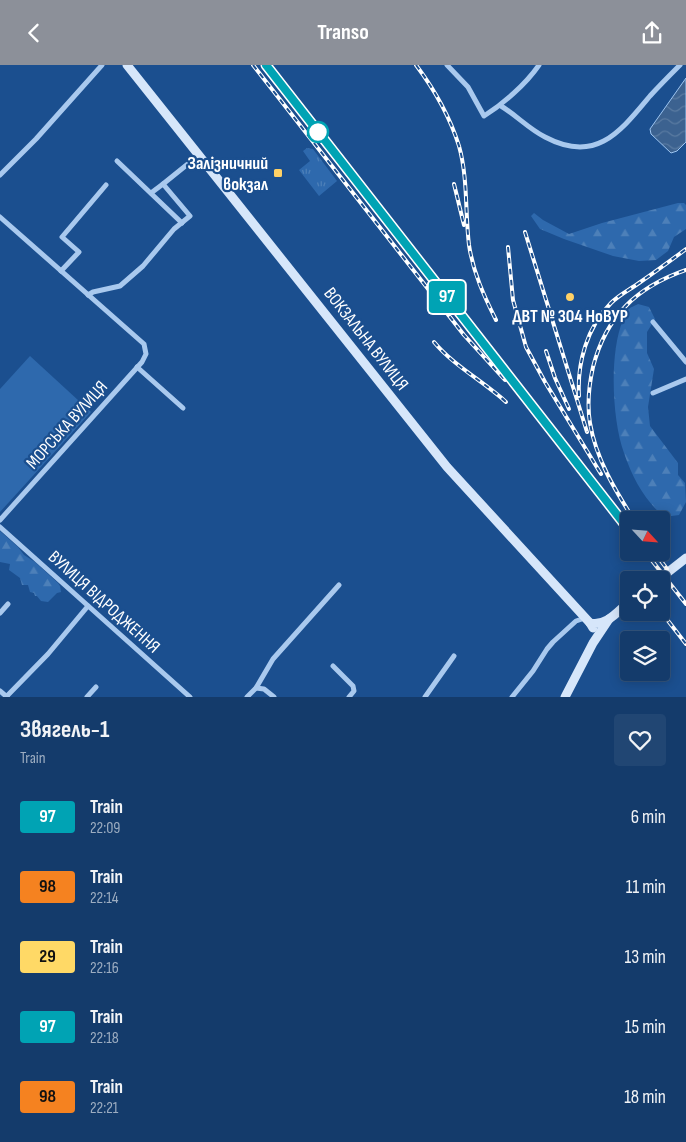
<!DOCTYPE html>
<meta charset="utf-8">
<style>
:root{--surface:#143b6b;--page:#214673;--text:#f1f3f6;--muted:#9dadc1;--line:#33557e;--accent:#8c9099}
body{margin:0;font-family:"Sofia Sans Condensed",sans-serif;background:var(--page);color:var(--text);height:100vh;display:flex;flex-direction:column;font-size:19px;white-space:nowrap}
*{box-sizing:border-box;margin:0}
p{font-size:16px;color:var(--muted)}
.icon{flex:none;width:28px;height:28px;fill:none;stroke:currentColor;stroke-width:2;stroke-linecap:round;stroke-linejoin:round}
.map{position:relative;height:632px;overflow:hidden}
.side{display:flex;flex-direction:column;background:var(--surface);flex:1}
.side>*{flex:none}
.badge{padding:0 10px;border-radius:4px;font-size:18px;line-height:32px}
.needle{width:32px;rotate:116deg}
.buttons{position:absolute;left:620px;top:446px;display:grid;gap:10px}
.buttons a{display:grid;place-items:center;width:50px;height:50px;border-radius:5px;background:var(--surface);box-shadow:0 2px 12px #0003,0 0 0 1px var(--line);font-size:25px}
.map>.badge{position:absolute;translate:-50% -50%;box-shadow:0 0 0 2px #fff}
.round{display:grid;place-items:center;flex:none;width:52px;height:52px;border-radius:5px;background:var(--page)}
.head{display:flex;align-items:center;justify-content:space-between;height:85px;padding:0 20px}
h1{font-size:24px;font-weight:700;line-height:38px}
ul{padding:0;list-style:none}
li{display:flex;align-items:center;gap:15px;height:70px;padding:0 20px}
li div{flex:1}
li b{display:block;font-size:19px}
li em{font-style:normal}
li .badge{min-width:55px;font-weight:700;text-align:center}
header{display:flex;justify-content:space-between;align-items:center;height:65px;padding:0 20px;background:var(--accent);color:#fff;font-size:22px;font-weight:700}
.map>svg:first-child{display:block}
.forest{fill:url(#forest-firs)}
.park{fill:url(#park-tufts)}
.pitch{fill:#2e69ad}
.water{fill:url(#water-waves);stroke:#9cc4f0}
.lines{fill:none;stroke-linecap:round;stroke-linejoin:round}
.street{stroke:#a9c9ee;stroke-width:5}
.secondary{stroke:#d6e6fa;stroke-width:9}
.rail-casing{stroke:#fff;stroke-width:4}
.rail{stroke:#1b4f8f;stroke-width:2;stroke-dasharray:5.5;stroke-linecap:butt}
.line-casing{stroke:#fff;stroke-width:11}
.line{stroke:#00a3b4;stroke-width:8}
.stop-dot{fill:#fff;stroke:#00a3b4;stroke-width:2.5}
.poi-dot{fill:#ffd166;stroke:#1b4f8f;stroke-width:2}
.labels{text-anchor:middle;dominant-baseline:central;stroke-width:4.5;stroke-linejoin:round;paint-order:stroke}
.poi-label{font-size:18px;font-weight:bold;fill:#fff;stroke:#1b4f8f;text-anchor:end}
.street-label{font-size:18px;fill:#fff;stroke:#1b4f8f}
</style>
<header><svg class="icon" aria-label="back" viewBox="0 0 24 24"><path d="M15 5l-7 7 7 7"/></svg>Transo<svg class="icon" aria-label="share" viewBox="0 0 24 24"><path d="M12 15V3M7 8l5-5 5 5M5 13v7h14v-7"/></svg></header>
<div class="map">
<svg width="686" height="632" viewBox="0 0 686 632">
<defs>
<pattern id="forest-firs" width="22" height="20" patternUnits="userSpaceOnUse" patternTransform="scale(1.25)"><rect width="22" height="20" fill="#2e69ad"/><path d="M5 1l3.5 6h-7zM16 11l3.5 6h-7z" fill="#4d80b9"/></pattern>
<pattern id="park-tufts" width="24" height="20" patternUnits="userSpaceOnUse" patternTransform="scale(1.25)"><rect width="24" height="20" fill="#2e69ad"/><path d="M3 7l-1-3M5 7V3M7 7l1-3M15 17l-1-3M17 17v-4M19 17l1-3" fill="none" stroke="#4d80b9"/></pattern>
<pattern id="water-waves" width="16" height="10" patternUnits="userSpaceOnUse" patternTransform="scale(1.25)"><rect width="16" height="10" fill="#3c6290"/><path d="M0 5q4-4 8 0t8 0" fill="none" stroke="#597aa1"/></pattern>
</defs>
<rect width="100%" height="100%" fill="#1b4f8f"/>
<!-- forest -->
<g class="forest">
<path d="M678,138H684L686,140V164L674,172L668,186L656,195L639,196L613,191L564,174L540,164L531,151L534,148L543,155L569,169L602,158Z"/>
<path d="M638,239L649,242L655,254L647,267V288L654,304L648,342L650,361L678,398V410L685,418L686,437L679,450L664,452C644,434 633,414 624,388C612,355 609,288 623,255C624,252 625,247 628,245C630,242 635,241 638,239Z"/>
<path d="M0,466L18,482L24,490L35,497L58,518L60,521L61,527L57,528L48,537L41,536L37,531H35L34,528L30,527L28,520H22L20,513L9,505L10,499L0,497Z"/>
</g>
<!-- park -->
<path class="park" d="M307,83L313,84L337,116L319,131L299,105L310,96L303,86Z"/>
<!-- pitch -->
<path class="pitch" d="M30,291L91,347L0,447V324Z"/>
<!-- water -->
<path class="water" d="M686,13V77L677,86L671,88L651,69L650,64Z"/>
<g class="lines">
<!-- street -->
<g class="street">
<path d="M447,0L468,22L484,51C503,39 526,19 539,0"/>
<path d="M501,41C516,50 529,64 545,72C596,99 620,67 650,31C660,20 670,10 680,0"/>
<path d="M117,96L182,158"/>
<path d="M0,110L36,74L102,0"/>
<path d="M151,128L163,119"/>
<path d="M0,152L144,279L146,289L142,297L0,455"/>
<path d="M61,206L79,187L62,172L106,120"/>
<path d="M88,230L93,227L120,221L143,201L174,164L190,151L163,119L199,90"/>
<path d="M653,257L686,297"/>
<path d="M137,302L183,343"/>
<path d="M653,328L686,314"/>
<path d="M0,462L190,632"/>
<path d="M0,548L8,539"/>
<path d="M333,601L353,621L354,626L349,632"/>
<path d="M256,623L264,624L274,632"/>
<path d="M0,626L7,632"/>
<path d="M6,632L48,589L88,541"/>
<path d="M87,632L96,622"/>
<path d="M247,632L256,623L273,594L339,520"/>
<path d="M425,632L454,591"/>
<path d="M512,632L533,606L547,584L553,577L576,556L585,553"/>
</g>
<!-- secondary -->
<g class="secondary">
<path d="M127,0L447,402L590,558"/>
<path d="M658,515L686,493"/>
<path d="M593,563L590,558C606,562 618,546 629,537"/>
<path d="M565,632L593,578L609,554"/>
</g>
<defs>
<g id="rail">
<path d="M253,0L464,270L505,315"/>
<path d="M266,0L629,465"/>
<path d="M416,0C434,24 450,52 459,81C468,113 465,147 469,180C473,207 484,231 496,255"/>
<path d="M454,119L464,160"/>
<path d="M525,167L587,367"/>
<path d="M508,182L513,235L526,282L545,317L601,409"/>
<path d="M434,277C454,301 483,316 506,337"/>
<path d="M546,286L555,313L569,344"/>
<path d="M579,331C577,298 587,262 611,238C619,230 629,225 639,218C655,207 670,196 686,184"/>
<path d="M634,455C615,425 596,394 590,358C587,340 589,320 593,302C606,251 637,222 686,205"/>
<path d="M646,488L686,539"/>
<path d="M655,488L667,504"/>
<path d="M662,548L686,579"/>
</g>
</defs>
<!-- rail casing -->
<use href="#rail" class="rail-casing"/>
<!-- rail -->
<use href="#rail" class="rail"/>
</g>
<g class="lines">
<defs>
<path id="line" d="M266,0L629,465"/>
</defs>
<!-- line casing -->
<use href="#line" class="line-casing"/>
<!-- line -->
<use href="#line" class="line"/>
</g>
<!-- markers -->
<circle class="stop-dot" cx="318" cy="67" r="10"/>
<g class="poi-dot">
<rect x="273" y="103" width="10" height="10" rx="2.5"/>
<circle cx="570" cy="232" r="5"/>
</g>
<g class="labels">
<!-- poi labels -->
<g class="poi-label">
<text x="268" y="98">Залізничний<tspan x="268" dy="21">вокзал</tspan></text>
<text x="570" y="251" text-anchor="middle">ДВТ № 304 НоВУР</text>
</g>
<!-- street labels -->
<g class="street-label">
<text transform="translate(366 274) rotate(52)">ВОКЗАЛЬНА ВУЛИЦЯ</text>
<text transform="translate(67 360) rotate(-48)">МОРСЬКА ВУЛИЦЯ</text>
<text transform="translate(104 537) rotate(42)">ВУЛИЦЯ ВІДРОДЖЕННЯ</text>
</g>
</g>
</svg>
<div class="buttons">
<a><svg class="needle" viewBox="-14 -14 28 28"><path d="M0-13l5 13h-10z" fill="#e53935"/><path d="M0 13l5-13h-10z" fill="#9dadc1"/></svg></a>
<a><svg class="icon" aria-label="locate" viewBox="0 0 24 24"><circle cx="12" cy="12" r="6"/><path d="M12 2v4M12 18v4M2 12h4M18 12h4"/></svg></a>
<a><svg class="icon" aria-label="layers" viewBox="0 0 24 24"><path d="M12 4l9 5-9 5-9-5zM3 14l9 5 9-5"/></svg></a>
</div>
<b class="badge" style="left:447px;top:232px;background:#00a3b4;color:#fff">97</b>
</div>
<section class="side">
<div class="head"><div><h1>Звягель-1</h1><p>Train</p></div><a class="round"><svg class="icon" aria-label="heart" viewBox="0 0 24 24"><path d="M12 20l-8-8c-3-5 5-10 8-4 3-6 11-1 8 4z"/></svg></a></div>
<ul>
<li><span class="badge" style="background:#00a3b4;color:#fff">97</span><div><b>Train</b><p>22:09</p></div><em>6 min</em></li>
<li><span class="badge" style="background:#f58220;color:#111">98</span><div><b>Train</b><p>22:14</p></div><em>11 min</em></li>
<li><span class="badge" style="background:#ffd966;color:#111">29</span><div><b>Train</b><p>22:16</p></div><em>13 min</em></li>
<li><span class="badge" style="background:#00a3b4;color:#fff">97</span><div><b>Train</b><p>22:18</p></div><em>15 min</em></li>
<li><span class="badge" style="background:#f58220;color:#111">98</span><div><b>Train</b><p>22:21</p></div><em>18 min</em></li>
</ul>
</section>
